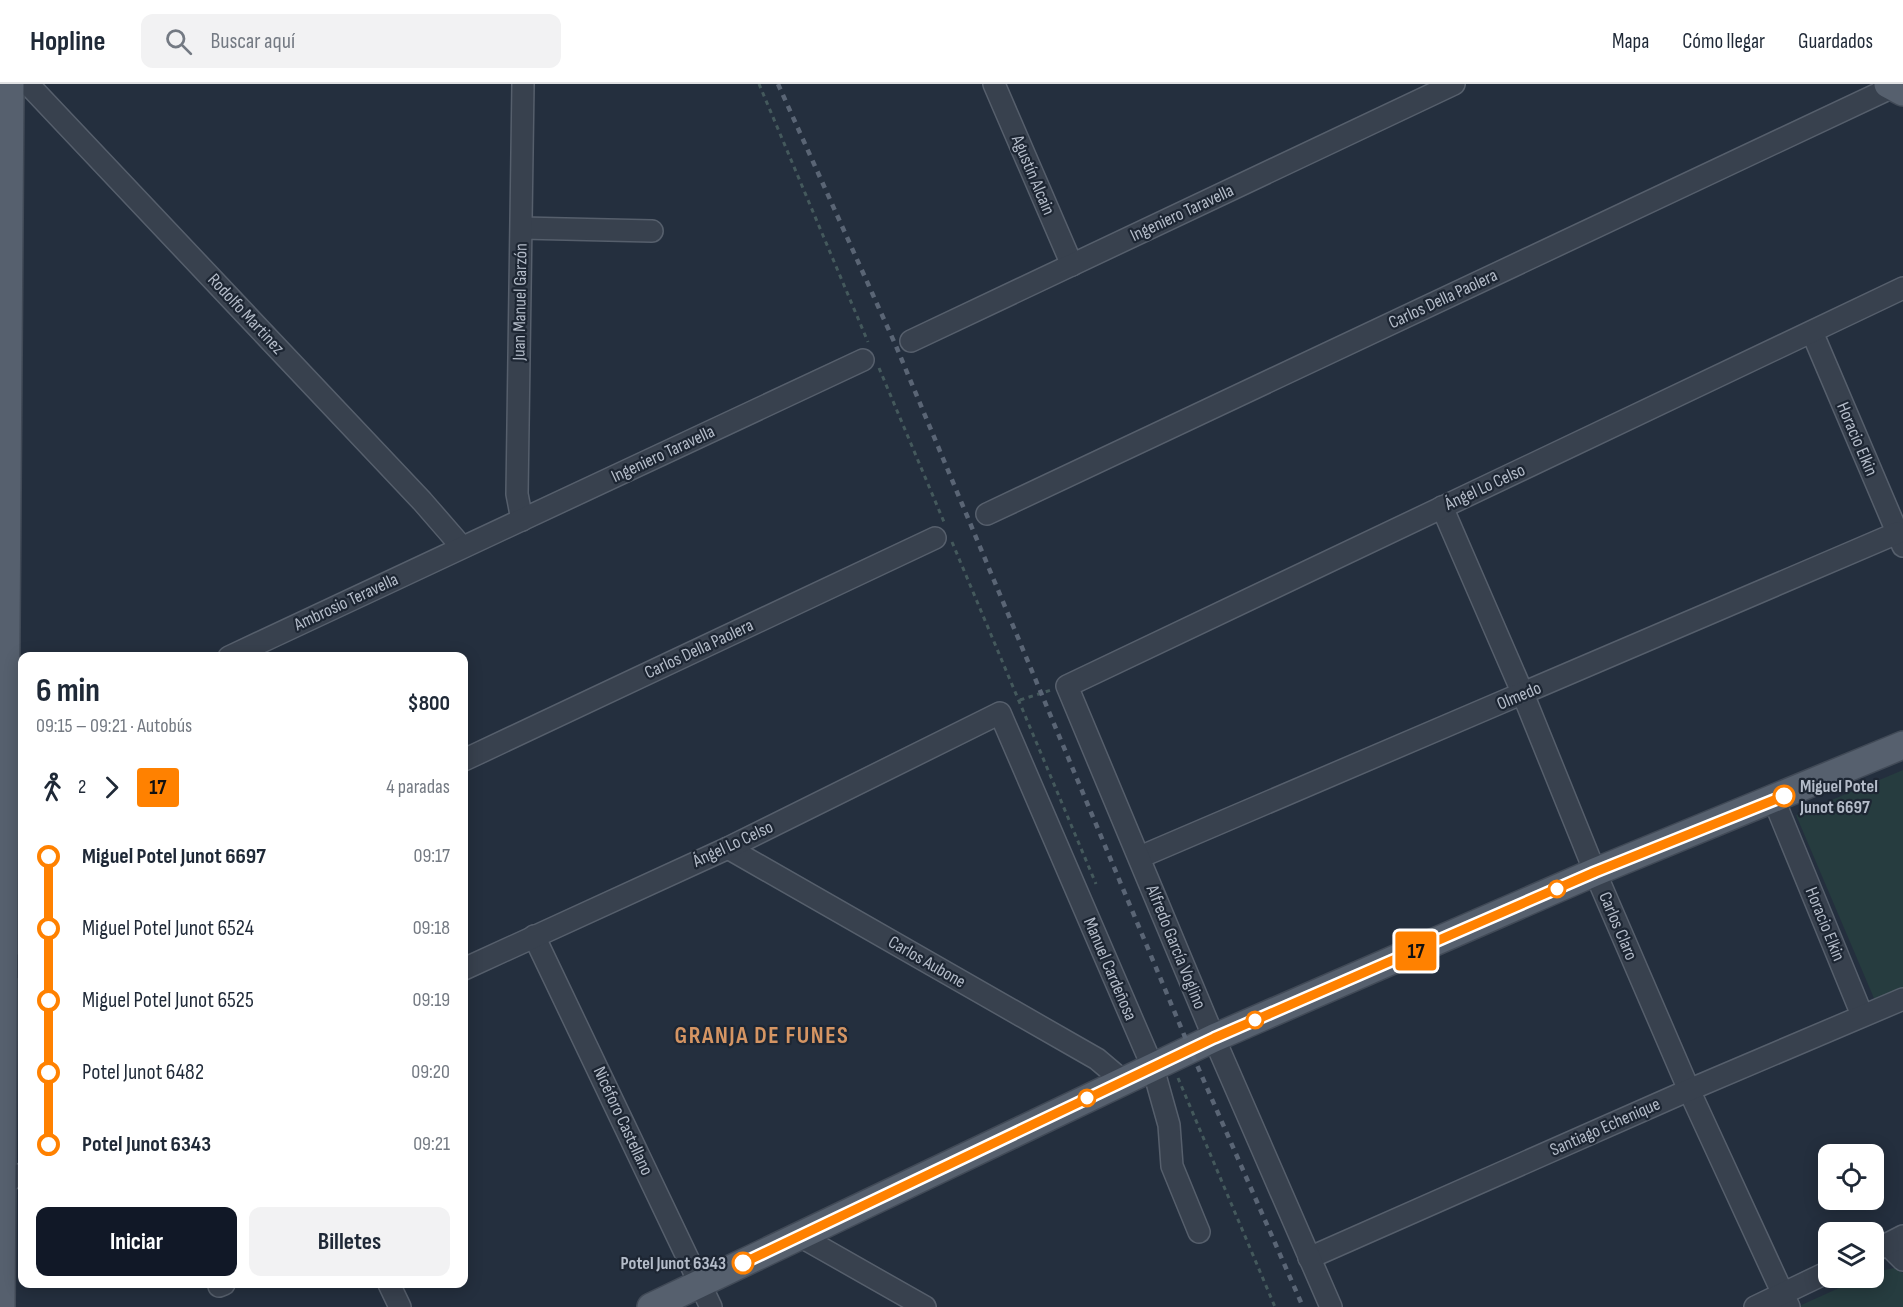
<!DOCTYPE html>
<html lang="es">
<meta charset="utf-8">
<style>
:root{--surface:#fff;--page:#f2f2f3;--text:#1f2937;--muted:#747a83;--line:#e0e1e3;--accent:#111827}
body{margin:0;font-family:"Sofia Sans Condensed",sans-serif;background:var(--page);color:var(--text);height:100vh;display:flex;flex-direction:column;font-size:22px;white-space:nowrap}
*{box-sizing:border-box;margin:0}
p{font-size:20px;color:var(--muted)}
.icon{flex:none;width:33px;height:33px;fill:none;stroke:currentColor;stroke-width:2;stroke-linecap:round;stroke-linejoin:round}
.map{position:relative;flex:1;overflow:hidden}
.sheet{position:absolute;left:18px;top:568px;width:450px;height:636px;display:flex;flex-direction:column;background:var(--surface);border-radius:12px;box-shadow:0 3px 15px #0003}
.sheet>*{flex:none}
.badge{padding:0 12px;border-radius:4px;font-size:21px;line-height:39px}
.controls{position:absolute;left:1818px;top:1060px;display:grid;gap:12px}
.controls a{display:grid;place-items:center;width:66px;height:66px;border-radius:12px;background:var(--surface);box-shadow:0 3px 15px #0003;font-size:30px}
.map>.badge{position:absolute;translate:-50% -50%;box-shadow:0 0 0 3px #fff}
.legs{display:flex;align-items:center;gap:9px;height:66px;padding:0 18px;font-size:20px}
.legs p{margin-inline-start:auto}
.overview{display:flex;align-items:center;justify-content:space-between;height:102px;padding:0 18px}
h1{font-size:33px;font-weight:700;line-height:45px}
.primary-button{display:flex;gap:12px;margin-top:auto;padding:12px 18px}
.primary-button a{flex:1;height:69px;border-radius:12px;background:var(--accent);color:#fff;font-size:24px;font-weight:700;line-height:69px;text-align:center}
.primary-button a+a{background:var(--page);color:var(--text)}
ul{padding:0 18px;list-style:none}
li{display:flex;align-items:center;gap:21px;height:72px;font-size:22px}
li i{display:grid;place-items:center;width:9px;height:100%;margin:0 8px;background:currentColor}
li i::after{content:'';width:15px;height:15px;margin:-8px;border:4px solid;border-radius:50%;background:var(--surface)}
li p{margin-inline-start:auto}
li:first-child i{background:linear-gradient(#0000 50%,currentColor 0)}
li:last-child i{background:linear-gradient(currentColor 50%,#0000 0)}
header{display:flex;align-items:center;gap:36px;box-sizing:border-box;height:84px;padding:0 30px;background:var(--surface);border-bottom:2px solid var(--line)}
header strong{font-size:28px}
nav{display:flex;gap:33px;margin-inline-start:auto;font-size:21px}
.search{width:420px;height:54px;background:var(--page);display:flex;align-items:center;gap:15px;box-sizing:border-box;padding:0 21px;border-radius:12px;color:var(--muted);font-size:22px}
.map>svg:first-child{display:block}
.green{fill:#263c3f}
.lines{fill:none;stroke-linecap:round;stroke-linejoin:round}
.minor-casing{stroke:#565f6c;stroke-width:24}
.major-casing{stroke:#414a57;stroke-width:30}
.path{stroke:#44595c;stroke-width:3;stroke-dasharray:4.5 4.5;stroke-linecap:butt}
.minor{stroke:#38414e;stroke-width:21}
.major{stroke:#56606e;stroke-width:27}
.rail{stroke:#5a6575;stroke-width:4.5;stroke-dasharray:6 6;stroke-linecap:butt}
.line-1-casing{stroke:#fff;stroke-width:14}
.line-1{stroke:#ff8100;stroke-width:9}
.stop-1-dot{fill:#fff;stroke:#ff8100;stroke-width:3}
.labels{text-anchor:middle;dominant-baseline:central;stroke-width:4.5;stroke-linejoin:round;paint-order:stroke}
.street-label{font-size:18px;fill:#b4bcc9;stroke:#1d2633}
.stop-label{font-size:18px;font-weight:bold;fill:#b4bcc9;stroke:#1d2633;text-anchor:start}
.district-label{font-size:24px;font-weight:bold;letter-spacing:1.5px;fill:#d59563;stroke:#1d2633}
</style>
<header>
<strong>Hopline</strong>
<div class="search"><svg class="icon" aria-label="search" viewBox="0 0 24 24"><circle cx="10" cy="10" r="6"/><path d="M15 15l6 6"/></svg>Buscar aquí</div>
<nav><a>Mapa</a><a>Cómo llegar</a><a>Guardados</a></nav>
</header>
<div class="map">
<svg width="1903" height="1223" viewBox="0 0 1903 1223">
<rect width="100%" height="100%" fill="#242f3e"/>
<!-- green -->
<g class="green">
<path d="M1903,686V908L1876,919L1796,731Z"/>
<path d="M1894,1184L1903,1189V1223H1797L1861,1194H1874L1875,1188Z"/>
</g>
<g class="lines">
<defs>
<g id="minor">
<path d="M28,0L422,417L462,463"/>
<path d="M994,0L1072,181"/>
<path d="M522,144L652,147"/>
<path d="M1812,248L1903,462"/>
<path d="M911,257L1454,0"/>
<path d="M1442,423L1523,610L1595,788L1689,1006L1789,1223"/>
<path d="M987,430L1899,0"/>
<path d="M522,436L517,410L523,0"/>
<path d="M229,573L863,276"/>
<path d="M464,676L935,454"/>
<path d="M1774,716L1862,931"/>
<path d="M728,764L1097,975L1123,997"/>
<path d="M1140,773L1897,449"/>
<path d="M534,852L711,1223"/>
<path d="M464,885L728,764L1000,629L1153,984L1169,1041L1172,1082L1199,1148"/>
<path d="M4,889L22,880"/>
<path d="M2,1099L22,1090"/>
<path d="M800,1152L925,1223"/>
<path d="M1887,1160L1903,1176"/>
<path d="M1874,1167L1903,1152"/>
<path d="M1309,1174L1689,1006L1903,915"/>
<path d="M389,1200L400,1223"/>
<path d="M219,1202L224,1200"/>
<path d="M1331,1223L1214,954L1067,602L1903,204"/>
<path d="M1755,1223L1828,1188"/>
</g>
<g id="major">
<path d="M1888,0L1903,8"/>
<path d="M1,1223L10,0"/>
<path d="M651,1223L1214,954L1595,788L1903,661"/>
</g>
</defs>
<!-- minor casing -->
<use href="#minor" class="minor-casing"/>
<!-- major casing -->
<use href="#major" class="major-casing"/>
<!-- path -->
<g class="path">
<path d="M759,0L868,258"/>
<path d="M879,284L944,438"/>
<path d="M952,458L1096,800"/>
<path d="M1020,616L1051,606"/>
<path d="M1178,994L1275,1223"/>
</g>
<!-- minor -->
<use href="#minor" class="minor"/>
<!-- major -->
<use href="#major" class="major"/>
<!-- rail -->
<path class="rail" d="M778,0L896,262L1190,965L1303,1223"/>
</g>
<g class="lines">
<defs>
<path id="line-1" d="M743,1179L1214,954L1595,788L1784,712"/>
</defs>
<!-- line-1 casing -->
<use href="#line-1" class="line-1-casing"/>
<!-- line-1 -->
<use href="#line-1" class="line-1"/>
</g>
<!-- markers -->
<g class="stop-1-dot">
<circle cx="1784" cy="712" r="10"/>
<circle cx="1557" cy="805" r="8"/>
<circle cx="1255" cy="936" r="8"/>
<circle cx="1087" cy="1014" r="8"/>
<circle cx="743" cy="1179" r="10"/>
</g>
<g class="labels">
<!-- street labels -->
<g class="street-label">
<text transform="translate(1033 91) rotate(67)">Agustín Alcain</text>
<text transform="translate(1182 129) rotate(-25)">Ingeniero Taravella</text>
<text transform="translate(1443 215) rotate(-25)">Carlos Della Paolera</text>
<text transform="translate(520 218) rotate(-89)">Juan Manuel Garzón</text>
<text transform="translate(246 230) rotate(47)">Rodolfo Martinez</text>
<text transform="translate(1857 355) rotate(67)">Horacio Elkin</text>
<text transform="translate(663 370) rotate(-25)">Ingeniero Taravella</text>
<text transform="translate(1485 403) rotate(-25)">Ángel Lo Celso</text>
<text transform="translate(346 518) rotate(-25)">Ambrosio Teravella</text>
<text transform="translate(699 565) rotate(-25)">Carlos Della Paolera</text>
<text transform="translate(1519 612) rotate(-23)">Olmedo</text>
<text transform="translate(733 760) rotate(-25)">Ángel Lo Celso</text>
<text transform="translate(1825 840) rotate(68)">Horacio Elkin</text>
<text transform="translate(1618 842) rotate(67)">Carlos Claro</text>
<text transform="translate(1176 863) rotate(68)">Alfredo García Voglino</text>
<text transform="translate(927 878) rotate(30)">Carlos Aubone</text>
<text transform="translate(1110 885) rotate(67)">Manuel Cardeñosa</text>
<text transform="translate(623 1037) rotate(65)">Nicéforo Castellano</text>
<text transform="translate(1605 1043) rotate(-24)">Santiago Echenique</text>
</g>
<!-- stop labels -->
<g class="stop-label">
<text x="1800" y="702">Miguel Potel<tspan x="1800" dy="21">Junot 6697</tspan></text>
<text x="726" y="1179" text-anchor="end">Potel Junot 6343</text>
</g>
<!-- district labels -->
<g class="district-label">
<text x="762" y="951">GRANJA DE FUNES</text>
</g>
</g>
</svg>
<div class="controls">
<a><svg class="icon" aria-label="locate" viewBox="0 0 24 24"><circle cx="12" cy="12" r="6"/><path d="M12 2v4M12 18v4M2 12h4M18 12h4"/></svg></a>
<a><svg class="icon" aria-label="layers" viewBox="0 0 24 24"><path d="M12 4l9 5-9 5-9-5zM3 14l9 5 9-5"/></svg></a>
</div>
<b class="badge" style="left:1416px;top:867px;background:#ff8100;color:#111">17</b>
<section class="sheet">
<div class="overview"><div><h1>6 min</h1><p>09:15 – 09:21 · Autobús</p></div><b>$800</b></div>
<div class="legs"><svg class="icon" aria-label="walk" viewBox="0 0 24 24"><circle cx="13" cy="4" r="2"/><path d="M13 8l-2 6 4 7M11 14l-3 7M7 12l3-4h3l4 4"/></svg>2<svg class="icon" aria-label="forward" viewBox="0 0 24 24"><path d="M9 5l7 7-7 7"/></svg><b class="badge" style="background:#ff8100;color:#111">17</b><p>4 paradas</p></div>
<ul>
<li><i style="color:#ff8100"></i><b>Miguel Potel Junot 6697</b><p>09:17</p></li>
<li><i style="color:#ff8100"></i><span>Miguel Potel Junot 6524</span><p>09:18</p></li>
<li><i style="color:#ff8100"></i><span>Miguel Potel Junot 6525</span><p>09:19</p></li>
<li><i style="color:#ff8100"></i><span>Potel Junot 6482</span><p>09:20</p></li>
<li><i style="color:#ff8100"></i><b>Potel Junot 6343</b><p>09:21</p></li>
</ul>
<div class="primary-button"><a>Iniciar</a><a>Billetes</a></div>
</section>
</div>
